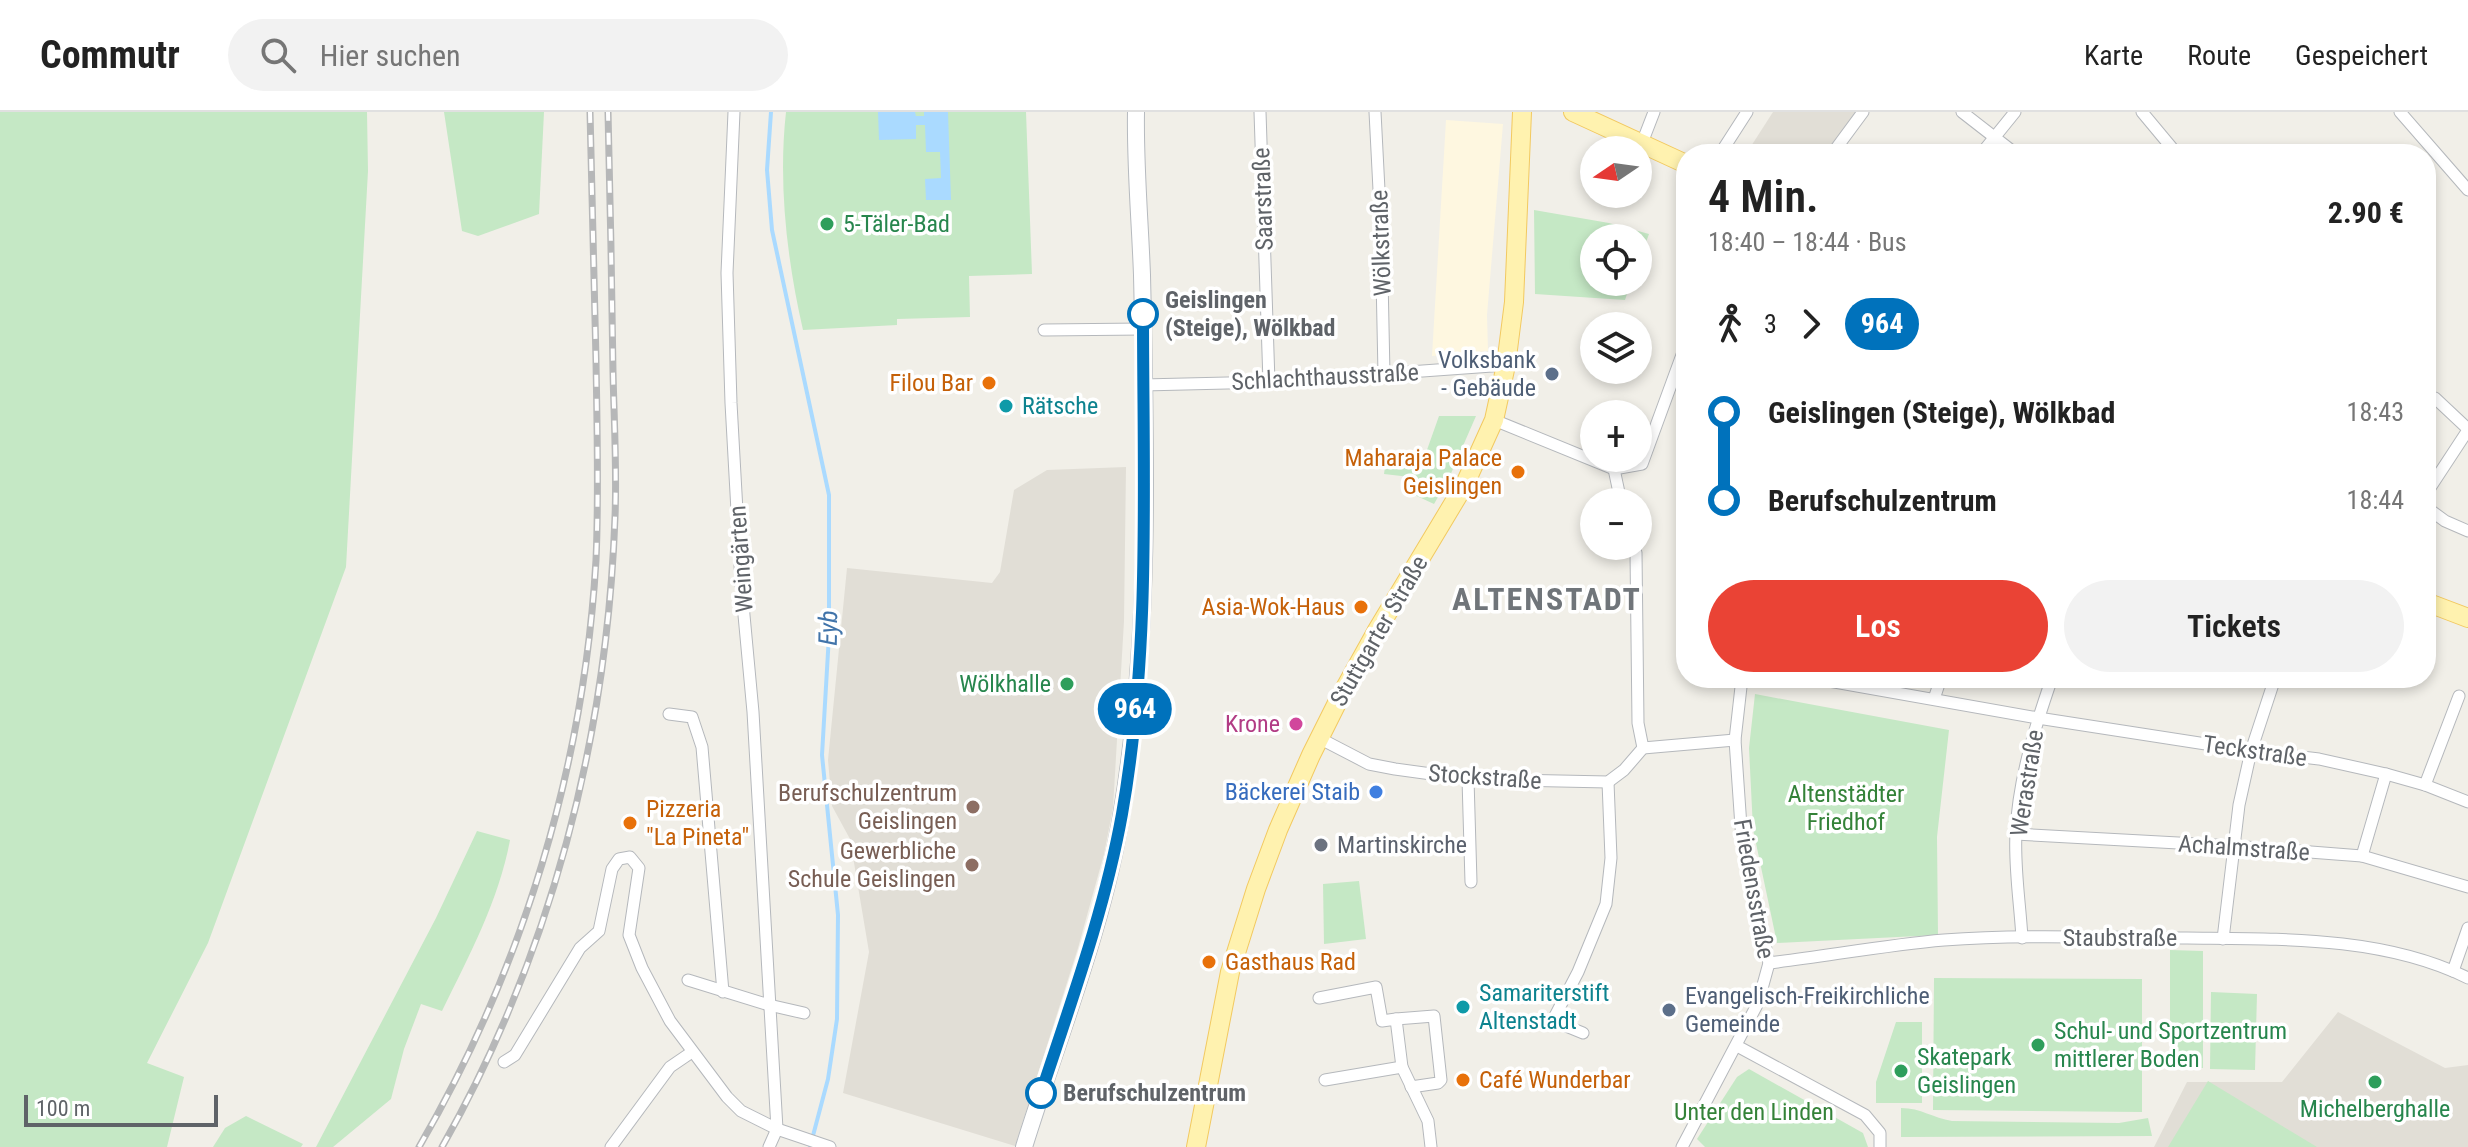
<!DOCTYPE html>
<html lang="de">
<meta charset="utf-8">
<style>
:root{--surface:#fff;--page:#f2f2f2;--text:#222;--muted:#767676;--line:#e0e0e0;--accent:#ea4335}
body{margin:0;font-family:"Roboto Condensed",sans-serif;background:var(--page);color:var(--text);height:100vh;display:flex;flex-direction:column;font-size:30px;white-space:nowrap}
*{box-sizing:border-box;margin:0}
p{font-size:26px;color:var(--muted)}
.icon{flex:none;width:44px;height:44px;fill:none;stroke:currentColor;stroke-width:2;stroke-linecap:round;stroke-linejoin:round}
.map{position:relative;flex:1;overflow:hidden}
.panel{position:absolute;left:1676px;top:32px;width:760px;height:544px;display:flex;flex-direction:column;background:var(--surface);border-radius:32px;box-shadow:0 4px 12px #0003}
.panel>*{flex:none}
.badge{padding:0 16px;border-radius:26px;font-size:28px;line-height:52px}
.needle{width:52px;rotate:257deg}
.tools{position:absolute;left:1580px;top:24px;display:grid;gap:16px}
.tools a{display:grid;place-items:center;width:72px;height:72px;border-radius:50%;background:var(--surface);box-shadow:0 4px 12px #0003;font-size:40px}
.scale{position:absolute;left:24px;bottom:20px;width:194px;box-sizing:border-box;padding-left:8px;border:4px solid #5f6368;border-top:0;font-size:22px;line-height:28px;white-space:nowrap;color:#5f6368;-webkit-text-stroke:6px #fff;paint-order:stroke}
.map>.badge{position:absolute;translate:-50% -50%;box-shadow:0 0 0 4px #fff}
.legs{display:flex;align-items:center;gap:12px;height:88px;padding:0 32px;font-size:26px}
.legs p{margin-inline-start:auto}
.head{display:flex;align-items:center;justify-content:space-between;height:136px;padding:0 32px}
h1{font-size:44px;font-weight:600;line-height:60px}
.cta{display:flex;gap:16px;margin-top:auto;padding:16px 32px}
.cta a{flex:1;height:92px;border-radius:48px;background:var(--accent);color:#fff;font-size:32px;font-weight:600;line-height:92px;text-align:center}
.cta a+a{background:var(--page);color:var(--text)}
ul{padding:0 32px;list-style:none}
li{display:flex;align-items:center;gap:28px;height:88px;font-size:30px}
li i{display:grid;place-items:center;width:12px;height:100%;margin:0 10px;background:currentColor}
li i::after{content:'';width:20px;height:20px;margin:-10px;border:6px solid;border-radius:50%;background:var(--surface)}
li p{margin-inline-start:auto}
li:first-child i{background:linear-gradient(#0000 50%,currentColor 0)}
li:last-child i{background:linear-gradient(currentColor 50%,#0000 0)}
header{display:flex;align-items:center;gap:48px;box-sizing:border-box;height:112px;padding:0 40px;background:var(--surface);border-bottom:2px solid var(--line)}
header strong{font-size:38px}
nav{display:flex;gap:44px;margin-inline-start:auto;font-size:28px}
.search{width:560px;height:72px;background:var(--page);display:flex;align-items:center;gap:20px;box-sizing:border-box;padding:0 28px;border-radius:44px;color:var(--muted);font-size:30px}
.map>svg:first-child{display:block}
.commercial{fill:#fef7e0}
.education{fill:#e1ded6}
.green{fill:#c5e8c5}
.water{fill:#aadaff}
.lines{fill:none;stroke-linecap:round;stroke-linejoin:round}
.stream{stroke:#aadaff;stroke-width:4}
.minor-casing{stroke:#b5b8bc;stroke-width:13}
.secondary-casing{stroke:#b6babf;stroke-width:18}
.primary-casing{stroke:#f2c960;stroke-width:20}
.minor{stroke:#fff;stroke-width:11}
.secondary{stroke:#fff;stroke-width:16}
.primary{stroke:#fff2af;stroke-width:18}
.rail-casing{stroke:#b6b7b8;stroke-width:7}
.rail{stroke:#fff;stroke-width:4;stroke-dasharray:12;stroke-linecap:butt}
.line-1-casing{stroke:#fff;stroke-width:18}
.line-1{stroke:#0072bc;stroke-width:12}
.leisure-dot{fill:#2e9e5b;stroke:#fff;stroke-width:3}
.stop-1-dot{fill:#fff;stroke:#0072bc;stroke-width:4}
.service-dot{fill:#5c6f8a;stroke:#fff;stroke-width:3}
.food-dot{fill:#e8710a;stroke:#fff;stroke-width:3}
.culture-dot{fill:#0f9aa8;stroke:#fff;stroke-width:3}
.hotel-dot{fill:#d1479c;stroke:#fff;stroke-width:3}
.shop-dot{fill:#3f7fe0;stroke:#fff;stroke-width:3}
.education-dot{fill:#8d6e63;stroke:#fff;stroke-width:3}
.worship-dot{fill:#6b7280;stroke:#fff;stroke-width:3}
.labels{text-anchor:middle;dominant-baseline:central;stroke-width:7;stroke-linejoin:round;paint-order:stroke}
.street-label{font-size:24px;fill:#5f6368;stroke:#fff}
.leisure-label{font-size:24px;fill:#27864d;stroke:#fff;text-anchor:start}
.stop-label{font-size:24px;font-weight:bold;fill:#5f6368;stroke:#fff;text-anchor:start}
.service-label{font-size:24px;fill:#4e5e75;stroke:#fff;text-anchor:end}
.food-label{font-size:24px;fill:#c56008;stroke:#fff;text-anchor:end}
.culture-label{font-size:24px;fill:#0d838f;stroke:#fff;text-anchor:start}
.hotel-label{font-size:24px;fill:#b23c85;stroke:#fff;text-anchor:end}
.shop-label{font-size:24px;fill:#366cbe;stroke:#fff;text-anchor:end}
.education-label{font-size:24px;fill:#785e54;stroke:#fff;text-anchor:end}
.park-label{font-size:24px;fill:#348238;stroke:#fff}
.worship-label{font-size:24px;fill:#5b616d;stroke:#fff;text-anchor:start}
.water-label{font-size:26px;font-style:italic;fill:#4174aa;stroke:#fff}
.district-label{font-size:32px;font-weight:bold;letter-spacing:2px;fill:#70757a;stroke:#fff}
</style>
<header>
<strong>Commutr</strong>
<div class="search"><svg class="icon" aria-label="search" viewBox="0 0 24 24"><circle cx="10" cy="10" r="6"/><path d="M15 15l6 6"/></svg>Hier suchen</div>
<nav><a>Karte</a><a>Route</a><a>Gespeichert</a></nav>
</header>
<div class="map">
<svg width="2468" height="1035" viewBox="0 0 2468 1035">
<rect width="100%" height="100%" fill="#f1efe8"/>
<!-- commercial -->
<path class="commercial" d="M1446,8L1503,12L1487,203L1488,239L1432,244Z"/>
<!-- education -->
<g class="education">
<path d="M1773,0H1864L1834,42H1746Z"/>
<path d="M1126,355L1124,509L1113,696L1104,742L1078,836L1015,1034L843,981L869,840L850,727L832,694L828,648L847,456L992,471L1000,460L1014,378L1047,358Z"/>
<path d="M2338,900L2445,956L2468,953V1035H2154L2187,970H2282Z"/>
</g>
<!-- green -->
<g class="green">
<path d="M0,0H367L368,59L346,455L208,831L147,951L184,965L167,1035H0Z"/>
<path d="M444,0H544L539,102L478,124L462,119Z"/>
<path d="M786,0H1026L1032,162L969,164L970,205L897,207V213L803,218C787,148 778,72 786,0Z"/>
<path d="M1534,98L1609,111L1649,122L1638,152V126H1594V170H1631L1625,188L1535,182Z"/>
<path d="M1439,304H1476L1449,366L1434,392L1406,379L1410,365L1384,362L1385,355L1422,352Z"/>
<path d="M1755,582L1949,618L1937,725L1938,823L1777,831L1753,717L1749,636Z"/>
<path d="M477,719L510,728C499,788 469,844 442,899L421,892L404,937L391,987L333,1035H316L436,806Z"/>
<path d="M1359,769L1366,827L1324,832L1323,772Z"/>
<path d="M2170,838L2203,839V956H2170Z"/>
<path d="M1934,866L2142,867V1000L1933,998Z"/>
<path d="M2211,880L2257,882L2255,958L2210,957Z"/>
<path d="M1896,910H1922V991H1876V970Z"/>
<path d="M1749,957L1863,1021L1868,1035H1705L1697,1027L1737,965Z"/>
<path d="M2208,969L2317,1035H2168Z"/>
<path d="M1901,996C1921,996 1933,1006 1952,1009L2119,1011L2148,1006L2152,1024L1901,1025Z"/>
<path d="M246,1004L303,1032L301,1035H213L225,1016Z"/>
</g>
<!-- water -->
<path class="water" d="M878,0H915L916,4H924V0H948L951,88H926L925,67L941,66L940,40H926L925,13H916V27L879,28Z"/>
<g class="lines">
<!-- stream -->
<path class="stream" d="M771,0L767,58L772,118L829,383V523L822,643L838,803L837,907L828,967L810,1035"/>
<defs>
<g id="minor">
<path d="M734,0L727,161L731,291L741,471L753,600L777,1017L769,1035"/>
<path d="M1260,0L1269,270"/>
<path d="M1375,0L1381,117L1384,262"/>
<path d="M1962,0L2016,42"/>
<path d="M2142,0L2177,42"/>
<path d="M2400,0L2468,78"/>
<path d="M1642,31L1654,0"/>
<path d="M1720,42L1747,0"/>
<path d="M1832,42L1863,0"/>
<path d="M1981,42L2015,0"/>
<path d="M1044,218L1143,217"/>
<path d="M1143,273L1269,270L1506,253"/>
<path d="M2435,286L2468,317"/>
<path d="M1494,308L1614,357"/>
<path d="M2426,382L2468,318"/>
<path d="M1621,390L1614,357L1642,352L1686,232"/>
<path d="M2426,395L2445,409L2468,419"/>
<path d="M1634,434L1636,441L1638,611L1643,636L1735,628"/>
<path d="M1812,566L2038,606L2251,639L2319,647L2386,662L2425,673L2468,690"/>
<path d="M1934,587L1941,566"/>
<path d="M669,602L692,605L702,635L723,880"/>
<path d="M1319,626L1369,652L1395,657L1468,667L1608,670L1624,658L1643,636"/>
<path d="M1468,667L1471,770"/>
<path d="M2425,673L2459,584"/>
<path d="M2015,722L2233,734L2362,744L2468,775"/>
<path d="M2362,744L2386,662"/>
<path d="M2022,826C2020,791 2014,755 2016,721C2018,669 2035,615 2052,566"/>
<path d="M2223,827L2239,693L2251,639L2275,566"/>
<path d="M1769,851C1827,844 1886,833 1944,828C2025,822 2107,826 2187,826C2280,827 2383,824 2468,866"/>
<path d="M2453,859L2468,816"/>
<path d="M688,868L769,893L804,901"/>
<path d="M1319,886L1376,875L1382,909L1396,907L1402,955"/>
<path d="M1396,907L1434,904L1441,968L1438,971L1411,975"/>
<path d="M1583,921L1561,912L1555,904L1578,860L1606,792L1611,746L1608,670"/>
<path d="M1737,934L1865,1003L1880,1021V1035"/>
<path d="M504,950L515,943L580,836L599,819L612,757L619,747L630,745L639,756L629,823L642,856L670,909L727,985L741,999L777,1017L830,1035"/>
<path d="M1325,968L1402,955L1428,1009L1431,1035"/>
<path d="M611,1035L670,955L692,940"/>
<path d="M1682,1035L1758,891L1769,851L1742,729L1735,628L1742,566"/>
</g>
<path id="secondary" d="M1024,1035C1058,925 1104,814 1122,699C1151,523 1146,341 1142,163C1140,108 1135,54 1136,0"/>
<g id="primary">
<path d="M1573,0L1686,52"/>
<path d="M2426,490L2468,506"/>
<path d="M1196,1035L1230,860L1256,777L1278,718L1311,643L1341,583L1376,520L1465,372L1494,308L1506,253L1514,190L1522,0"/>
</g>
</defs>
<!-- minor casing -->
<use href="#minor" class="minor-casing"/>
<!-- secondary casing -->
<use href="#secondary" class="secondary-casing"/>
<!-- primary casing -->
<use href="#primary" class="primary-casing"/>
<!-- minor -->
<use href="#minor" class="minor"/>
<!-- secondary -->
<use href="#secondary" class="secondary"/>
<!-- primary -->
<use href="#primary" class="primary"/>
<defs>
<g id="rail">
<path d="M419,1035C523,856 584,655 596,448C599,382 597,315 596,248C594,166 592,83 590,0"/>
<path d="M442,1035C551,842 607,627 615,405C617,357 614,308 613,260C612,173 610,87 608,0"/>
</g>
</defs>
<!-- rail casing -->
<use href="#rail" class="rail-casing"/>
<!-- rail -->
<use href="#rail" class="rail"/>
</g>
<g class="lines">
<defs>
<path id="line-1" d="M1041,981C1071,890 1105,797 1122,702C1151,538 1143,368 1143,202"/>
</defs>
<!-- line-1 casing -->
<use href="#line-1" class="line-1-casing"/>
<!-- line-1 -->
<use href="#line-1" class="line-1"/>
</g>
<!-- markers -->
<g class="leisure-dot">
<circle cx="827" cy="112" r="8"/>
<circle cx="1067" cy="572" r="8"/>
<circle cx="2038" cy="933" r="8"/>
<circle cx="1901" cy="959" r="8"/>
<circle cx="2375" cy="970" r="8"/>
</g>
<g class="stop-1-dot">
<circle cx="1143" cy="202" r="14"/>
<circle cx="1041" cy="981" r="14"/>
</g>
<g class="service-dot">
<circle cx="1552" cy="262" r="8"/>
<circle cx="1669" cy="898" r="8"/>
</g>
<g class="food-dot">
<circle cx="989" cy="271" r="8"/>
<circle cx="1518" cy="360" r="8"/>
<circle cx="1361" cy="495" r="8"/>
<circle cx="630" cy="711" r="8"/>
<circle cx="1209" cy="850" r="8"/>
<circle cx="1463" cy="968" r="8"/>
</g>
<g class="culture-dot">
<circle cx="1006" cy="294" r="8"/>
<circle cx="1463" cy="895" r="8"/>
</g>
<circle class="hotel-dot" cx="1296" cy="612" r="8"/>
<circle class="shop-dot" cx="1376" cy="680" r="8"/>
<g class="education-dot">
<circle cx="973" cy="695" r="8"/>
<circle cx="972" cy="753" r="8"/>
</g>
<circle class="worship-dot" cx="1321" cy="733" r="8"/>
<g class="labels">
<!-- street labels -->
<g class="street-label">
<text transform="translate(1263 87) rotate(-92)">Saarstraße</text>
<text transform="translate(1381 131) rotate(-92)">Wölkstraße</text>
<text transform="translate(1325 265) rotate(-3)">Schlachthausstraße</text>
<text transform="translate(741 447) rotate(-94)">Weingärten</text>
<text transform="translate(1379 519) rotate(-60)">Stuttgarter Straße</text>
<text transform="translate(2255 639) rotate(8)">Teckstraße</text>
<text transform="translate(1485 665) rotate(4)">Stockstraße</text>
<text transform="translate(2027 671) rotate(-81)">Werastraße</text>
<text transform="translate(2244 736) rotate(4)">Achalmstraße</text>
<text transform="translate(1754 777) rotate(80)">Friedensstraße</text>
<text x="2120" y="826">Staubstraße</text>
</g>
<!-- leisure labels -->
<g class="leisure-label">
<text x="843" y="112">5-Täler-Bad</text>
<text x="1051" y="572" text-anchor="end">Wölkhalle</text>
<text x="2054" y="919">Schul- und Sportzentrum<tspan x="2054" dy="28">mittlerer Boden</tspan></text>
<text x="1917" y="945">Skatepark<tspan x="1917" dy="28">Geislingen</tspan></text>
<text x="2375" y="997" text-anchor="middle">Michelberghalle</text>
</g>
<!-- stop labels -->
<g class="stop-label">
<text x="1165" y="188">Geislingen<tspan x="1165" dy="28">(Steige), Wölkbad</tspan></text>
<text x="1063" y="981">Berufschulzentrum</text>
</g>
<!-- service labels -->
<g class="service-label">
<text x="1536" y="248">Volksbank<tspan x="1536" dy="28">- Gebäude</tspan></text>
<text x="1685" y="884" text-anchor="start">Evangelisch-Freikirchliche<tspan x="1685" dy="28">Gemeinde</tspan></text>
</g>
<!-- food labels -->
<g class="food-label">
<text x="973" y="271">Filou Bar</text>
<text x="1502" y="346">Maharaja Palace<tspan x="1502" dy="28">Geislingen</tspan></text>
<text x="1345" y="495">Asia-Wok-Haus</text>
<text x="646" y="697" text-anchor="start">Pizzeria<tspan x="646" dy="28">"La Pineta"</tspan></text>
<text x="1225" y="850" text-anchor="start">Gasthaus Rad</text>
<text x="1479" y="968" text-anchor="start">Café Wunderbar</text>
</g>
<!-- culture labels -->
<g class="culture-label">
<text x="1022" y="294">Rätsche</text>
<text x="1479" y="881">Samariterstift<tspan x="1479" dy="28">Altenstadt</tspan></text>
</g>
<!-- hotel labels -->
<g class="hotel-label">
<text x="1280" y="612">Krone</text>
</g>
<!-- shop labels -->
<g class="shop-label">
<text x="1360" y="680">Bäckerei Staib</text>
</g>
<!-- education labels -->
<g class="education-label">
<text x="957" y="681">Berufschulzentrum<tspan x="957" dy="28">Geislingen</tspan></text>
<text x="956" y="739">Gewerbliche<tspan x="956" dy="28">Schule Geislingen</tspan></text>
</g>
<!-- park labels -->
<g class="park-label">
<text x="1846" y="682">Altenstädter<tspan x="1846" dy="28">Friedhof</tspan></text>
<text x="1754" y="1000">Unter den Linden</text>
</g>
<!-- worship labels -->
<g class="worship-label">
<text x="1337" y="733">Martinskirche</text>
</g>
<!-- water labels -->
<g class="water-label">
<text transform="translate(828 516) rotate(-89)">Eyb</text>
</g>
<!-- district labels -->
<g class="district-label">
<text x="1547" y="487">ALTENSTADT</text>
</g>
</g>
</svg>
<div class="tools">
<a><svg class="needle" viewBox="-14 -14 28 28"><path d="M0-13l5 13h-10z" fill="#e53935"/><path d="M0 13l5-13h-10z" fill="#767676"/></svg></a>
<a><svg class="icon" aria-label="locate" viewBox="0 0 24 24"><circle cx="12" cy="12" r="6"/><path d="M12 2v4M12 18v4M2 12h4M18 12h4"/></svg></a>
<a><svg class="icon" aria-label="layers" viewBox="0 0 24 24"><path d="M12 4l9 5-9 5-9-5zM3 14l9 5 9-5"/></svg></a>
<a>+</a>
<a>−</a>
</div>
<div class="scale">100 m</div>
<b class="badge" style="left:1135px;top:597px;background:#0072bc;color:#fff">964</b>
<section class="panel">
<div class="head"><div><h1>4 Min.</h1><p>18:40 – 18:44 · Bus</p></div><b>2.90 €</b></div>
<div class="legs"><svg class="icon" aria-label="walk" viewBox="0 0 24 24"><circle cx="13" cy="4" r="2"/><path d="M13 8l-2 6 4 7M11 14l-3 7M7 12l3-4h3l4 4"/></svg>3<svg class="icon" aria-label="forward" viewBox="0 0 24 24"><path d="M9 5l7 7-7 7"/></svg><b class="badge" style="background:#0072bc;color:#fff">964</b></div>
<ul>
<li><i style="color:#0072bc"></i><b>Geislingen (Steige), Wölkbad</b><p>18:43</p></li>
<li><i style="color:#0072bc"></i><b>Berufschulzentrum</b><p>18:44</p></li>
</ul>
<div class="cta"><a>Los</a><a>Tickets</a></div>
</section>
</div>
